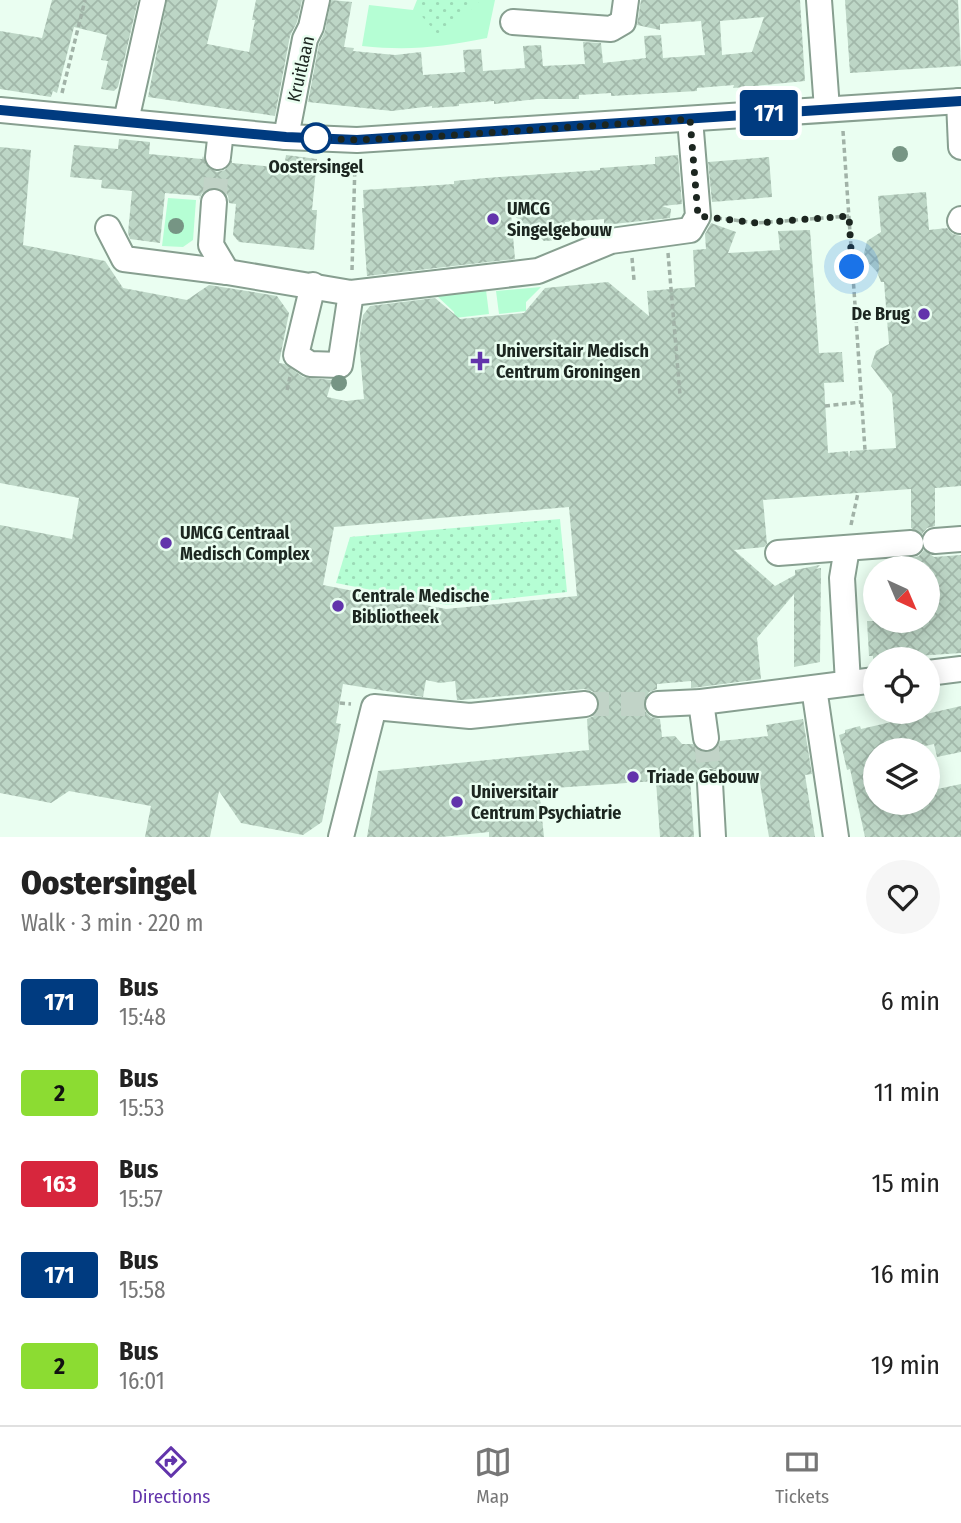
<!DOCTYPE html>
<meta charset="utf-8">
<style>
:root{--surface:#fff;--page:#f6f6f6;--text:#222;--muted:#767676;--line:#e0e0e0;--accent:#6234ab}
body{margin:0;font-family:"Fira Sans Condensed",sans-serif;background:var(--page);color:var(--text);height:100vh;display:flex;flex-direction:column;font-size:26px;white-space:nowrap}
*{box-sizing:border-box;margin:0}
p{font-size:23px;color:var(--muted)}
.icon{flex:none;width:38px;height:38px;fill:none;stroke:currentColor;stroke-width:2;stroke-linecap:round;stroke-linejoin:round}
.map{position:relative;height:837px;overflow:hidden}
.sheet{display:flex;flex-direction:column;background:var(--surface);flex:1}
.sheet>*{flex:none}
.badge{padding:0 14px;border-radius:5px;font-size:24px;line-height:46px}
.needle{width:46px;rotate:136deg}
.buttons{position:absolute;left:863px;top:556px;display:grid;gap:14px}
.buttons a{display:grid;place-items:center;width:77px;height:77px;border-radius:50%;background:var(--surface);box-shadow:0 4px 18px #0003;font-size:35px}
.you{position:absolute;width:35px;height:35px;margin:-18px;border:5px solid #fff;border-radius:50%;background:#1a73e8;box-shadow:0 0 0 10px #1a73e833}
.map>.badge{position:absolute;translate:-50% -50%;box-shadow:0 0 0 4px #fff}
.round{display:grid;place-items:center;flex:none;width:74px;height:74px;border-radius:37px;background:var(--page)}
.summary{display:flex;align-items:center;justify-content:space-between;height:119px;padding:0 21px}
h1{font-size:33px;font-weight:800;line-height:52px}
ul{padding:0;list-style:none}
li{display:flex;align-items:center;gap:21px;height:91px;padding:0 21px}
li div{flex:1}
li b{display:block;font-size:26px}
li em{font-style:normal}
li .badge{min-width:77px;font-weight:700;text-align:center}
.tabs{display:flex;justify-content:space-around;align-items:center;height:98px;border-top:2px solid var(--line);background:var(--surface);font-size:19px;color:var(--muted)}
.tabs a{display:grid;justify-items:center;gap:4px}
.tabs .on{color:var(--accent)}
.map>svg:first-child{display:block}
.grass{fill:#b5fed4}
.park{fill:url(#park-dots)}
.building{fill:url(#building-cross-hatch);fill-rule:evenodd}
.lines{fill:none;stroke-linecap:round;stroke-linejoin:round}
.minor-tunnel{stroke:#c1d3c7;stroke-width:24;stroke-dasharray:24 12;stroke-linecap:butt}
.minor-casing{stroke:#879f90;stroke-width:28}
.path{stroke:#a1b2a7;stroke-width:3.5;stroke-dasharray:5 3.5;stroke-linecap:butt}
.minor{stroke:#fff;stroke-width:24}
.tree{fill:#769584}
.line-casing{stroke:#fff;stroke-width:16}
.line{stroke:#003b80;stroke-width:10}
.walk{stroke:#1c2620;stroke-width:7;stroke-dasharray:0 12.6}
.stop-dot{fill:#fff;stroke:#003b80;stroke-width:3.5}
.poi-dot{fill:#6234ab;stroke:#eafef1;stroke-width:2.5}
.labels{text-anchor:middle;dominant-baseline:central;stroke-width:5;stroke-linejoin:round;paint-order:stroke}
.street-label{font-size:18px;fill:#1c2620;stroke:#eafef1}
.stop-label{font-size:18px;font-weight:bold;fill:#1c2620;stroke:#eafef1}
.poi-label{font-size:18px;font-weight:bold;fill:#1c2620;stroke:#eafef1;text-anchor:start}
</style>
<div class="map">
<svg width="961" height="837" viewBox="0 0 961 837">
<defs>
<pattern id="park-dots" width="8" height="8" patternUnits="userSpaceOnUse" patternTransform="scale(1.75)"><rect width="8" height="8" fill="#b5fed4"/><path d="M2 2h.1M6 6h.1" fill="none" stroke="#9bdab6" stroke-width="1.8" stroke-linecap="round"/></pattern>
<pattern id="building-cross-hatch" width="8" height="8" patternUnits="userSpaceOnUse" patternTransform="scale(1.75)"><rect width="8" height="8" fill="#bdd6c6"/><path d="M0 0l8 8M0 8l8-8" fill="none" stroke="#a2b8aa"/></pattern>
</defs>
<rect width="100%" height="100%" fill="#eafef1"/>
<!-- grass -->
<g class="grass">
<path d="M417,0H495L487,38C441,47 410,51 362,46L369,5L413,10Z"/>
<path d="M168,198L196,200L193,240L183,247L162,246Z"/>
<path d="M541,287L526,302V311L499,314L496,291Z"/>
<path d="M486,290L489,314L455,318L454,312L437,296Z"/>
</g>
<!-- park -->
<g class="park">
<path d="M422,0H481L441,38L419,13Z"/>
<path d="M560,519L567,592L447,605L336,583L350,537Z"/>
</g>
<!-- building -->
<g class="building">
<path d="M52,0H138L118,87L114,91L101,89L108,61L101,60L107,35L74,27L57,93L53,91L51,97L0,89V31L42,38Z"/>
<path d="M167,0H218L207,44L249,52L255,20H252L256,0H302L297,22L290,36L275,116L148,97Z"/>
<path d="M331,0L352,2L344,47L354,48L353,51L395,55L421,52L423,75L465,72L463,50L481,49L483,71L525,68L523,46L541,45L543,66L585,64L583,42L601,43L603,63L646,58L644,36L661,35L663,58L705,55L701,21L660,24V30L637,25L641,0H800L805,81L745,87L733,88L734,85L697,88V91L611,96V93L579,95V99H537L494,104V101L459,104V106L432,108V106L392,111L308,102L319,44L325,31ZM764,17L752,52L722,55L720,21Z"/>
<path d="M845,0H958L961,66L850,73Z"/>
<path d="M119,139L150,142L149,154L202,159L203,156L209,168L217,172L225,170L232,160V163L284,168L286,155L317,159L312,210H317L314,250L239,242L233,235L236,204L229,203L228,196L223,190L214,187L202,193L199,200L200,196L165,193L160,243L130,239L128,233L132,191L101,188L102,180L70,177L74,145L118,149Z"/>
<path d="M0,147L31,150L23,245L105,261L123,288L187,300L209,285L277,296L289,313L279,363L285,364L303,377L332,380L327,397L346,401L364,399L359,342L363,315L370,306L435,298L460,319L524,313L545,288L608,282L649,316L647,291L695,287L693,250L706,249L705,234L711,223L736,232L728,253L780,250L778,231L810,230L819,353L842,352L844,382L824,383L828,453L848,451L849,459L850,451L896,448L892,394L871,366L876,351L889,344L884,282H881L877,272L865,259L864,253L867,241L881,232L878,196L926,192L929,230L947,228L953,234L961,236V486L935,488V526L927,528L922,534L911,528V489L763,500L767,544L764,547L734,550L775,586L795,575V570L820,565L816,569L821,568L820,662L794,667V594L757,638L761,679L700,687L691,688V681L657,684V689L649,692L643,704L645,711L651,717L660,719L662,737L675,736L682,744H693L700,751L707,753L716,749L720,741L768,736L766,725L803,719L812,774L805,775L815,837H769L758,771L723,775L717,770L710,768L701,771L696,778L690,779L694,837H660L656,781L539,789L544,837H489V832L441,837H367L378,771L589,750L587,719L594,716L600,703L597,696L592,691L584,689L461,700H457L455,681L440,683L426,680L423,697L343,684L336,723L341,724L322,822L303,835L241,823L219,791L210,837H145L151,806L69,791L51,803L0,793V525L72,539L79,498L0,483ZM569,507L577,596L446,609L323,585L334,527Z"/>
<path d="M678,155L682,204L662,206L671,209L670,218L604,225V219L565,222L566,233L560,240L544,241L511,213L515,259L367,276L362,208H364L363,190L454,184V181L486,178L600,170V168L655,164V157Z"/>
<path d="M769,157L772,197L712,202L708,162Z"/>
<path d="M924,550L934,557L961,555V653L873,659V656H869L867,621H928V569H911V558L919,556Z"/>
<path d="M961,706V752L937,757L934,744L902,751H875V803H928V791L961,784V837H865L850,769L847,770L839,735L845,733V730L860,726L861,729Z"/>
</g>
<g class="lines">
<!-- minor-tunnel -->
<g class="minor-tunnel">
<path d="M214,202L218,157"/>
<path d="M585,704H658"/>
<path d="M706,738L710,783"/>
</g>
<defs>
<g id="minor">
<path d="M819,0L827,109"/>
<path d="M513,22L611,29L623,22L626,0"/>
<path d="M959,101L961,147"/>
<path d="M0,110L286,137L357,140L961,101"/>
<path d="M126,121L153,0"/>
<path d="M286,137L305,39L311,27L317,0"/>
<path d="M218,157L221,131"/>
<path d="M214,202L211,245L227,272"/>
<path d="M960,221L961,219"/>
<path d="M108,228L124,259L227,272L351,293L538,271L611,241L690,230L698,216L690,119"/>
<path d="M313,285L296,355L310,364L340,365L351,293"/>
<path d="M935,541L961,539"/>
<path d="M847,548L842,578L848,683"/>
<path d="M778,553L911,543"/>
<path d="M928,673L961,669"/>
<path d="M814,688L836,837"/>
<path d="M701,702L706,738"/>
<path d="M658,704L701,702L875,680"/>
<path d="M710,783L713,837"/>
<path d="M341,837L374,707L470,716L585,704"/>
</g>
</defs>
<!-- minor casing -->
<use href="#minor" class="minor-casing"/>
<!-- path -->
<g class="path">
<path d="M62,93L85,0"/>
<path d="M843,131L865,450"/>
<path d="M717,218L757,223L849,216"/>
<path d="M668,253L680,395"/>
<path d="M632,258L634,280"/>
<path d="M352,270L355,163"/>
<path d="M287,390L290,377"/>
<path d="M825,406L861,402"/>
<path d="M851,525L858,493"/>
<path d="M340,703L351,704"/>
</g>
<!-- minor -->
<use href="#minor" class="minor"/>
</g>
<!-- trees -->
<g class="tree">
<circle cx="900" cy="154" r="8"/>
<circle cx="176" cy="226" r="8"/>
<circle cx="339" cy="383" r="8"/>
</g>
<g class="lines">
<defs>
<path id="line" d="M0,110L286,137L357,140L961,101"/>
</defs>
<!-- line casing -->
<use href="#line" class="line-casing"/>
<!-- line -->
<use href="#line" class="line"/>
<!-- walk -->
<path class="walk" d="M316,138L357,140L441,136L690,119L698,216L757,223L849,216L852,267"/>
</g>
<!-- markers -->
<circle class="stop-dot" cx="316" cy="138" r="14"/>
<g class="poi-dot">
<circle cx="493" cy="219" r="7"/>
<circle cx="924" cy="314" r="7"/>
<path d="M476.5 350.5h7v7h7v7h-7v7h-7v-7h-7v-7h7z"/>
<circle cx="166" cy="543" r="7"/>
<circle cx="338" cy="606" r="7"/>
<circle cx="633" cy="777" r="7"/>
<circle cx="457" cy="802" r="7"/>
</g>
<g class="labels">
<!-- street labels -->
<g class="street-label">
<text transform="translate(301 69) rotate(-77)">Kruitlaan</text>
</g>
<!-- stop labels -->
<g class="stop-label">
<text x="316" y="167">Oostersingel</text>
</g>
<!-- poi labels -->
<g class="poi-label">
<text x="507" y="209">UMCG<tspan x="507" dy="21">Singelgebouw</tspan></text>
<text x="910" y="314" text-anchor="end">De Brug</text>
<text x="496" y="351">Universitair Medisch<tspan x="496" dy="21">Centrum Groningen</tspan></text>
<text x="180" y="533">UMCG Centraal<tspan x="180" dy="21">Medisch Complex</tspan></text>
<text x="352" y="596">Centrale Medische<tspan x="352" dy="21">Bibliotheek</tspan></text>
<text x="647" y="777">Triade Gebouw</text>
<text x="471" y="792">Universitair<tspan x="471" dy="21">Centrum Psychiatrie</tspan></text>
</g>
</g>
</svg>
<div class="buttons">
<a><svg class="needle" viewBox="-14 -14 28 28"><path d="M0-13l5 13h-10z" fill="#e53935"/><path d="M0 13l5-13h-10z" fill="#767676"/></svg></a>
<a><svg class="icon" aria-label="locate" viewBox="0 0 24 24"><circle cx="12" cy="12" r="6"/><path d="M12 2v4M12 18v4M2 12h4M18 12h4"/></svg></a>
<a><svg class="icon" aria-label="layers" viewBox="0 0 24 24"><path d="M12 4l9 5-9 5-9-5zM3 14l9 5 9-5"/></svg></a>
</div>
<div class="you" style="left:852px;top:267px"></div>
<b class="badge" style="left:769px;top:113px;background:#003b80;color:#fff">171</b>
</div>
<section class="sheet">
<div class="summary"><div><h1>Oostersingel</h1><p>Walk · 3 min · 220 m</p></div><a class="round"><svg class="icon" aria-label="heart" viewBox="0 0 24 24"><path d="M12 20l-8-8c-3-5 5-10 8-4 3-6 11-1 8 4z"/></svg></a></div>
<ul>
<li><span class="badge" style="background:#003b80;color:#fff">171</span><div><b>Bus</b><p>15:48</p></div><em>6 min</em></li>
<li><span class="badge" style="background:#8cdc32;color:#111">2</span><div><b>Bus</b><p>15:53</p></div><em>11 min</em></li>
<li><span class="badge" style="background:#d7263d;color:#fff">163</span><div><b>Bus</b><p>15:57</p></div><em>15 min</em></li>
<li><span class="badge" style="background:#003b80;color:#fff">171</span><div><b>Bus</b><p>15:58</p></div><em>16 min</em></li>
<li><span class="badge" style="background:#8cdc32;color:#111">2</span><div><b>Bus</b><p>16:01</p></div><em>19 min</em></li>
</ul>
</section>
<nav class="tabs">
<a class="on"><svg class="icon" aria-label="directions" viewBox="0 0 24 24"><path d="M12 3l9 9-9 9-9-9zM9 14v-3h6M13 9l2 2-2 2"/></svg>Directions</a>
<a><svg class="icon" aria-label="map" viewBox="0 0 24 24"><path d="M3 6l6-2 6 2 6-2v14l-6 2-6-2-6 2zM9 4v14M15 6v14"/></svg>Map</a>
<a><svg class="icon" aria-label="tickets" viewBox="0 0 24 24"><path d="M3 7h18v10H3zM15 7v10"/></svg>Tickets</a>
</nav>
